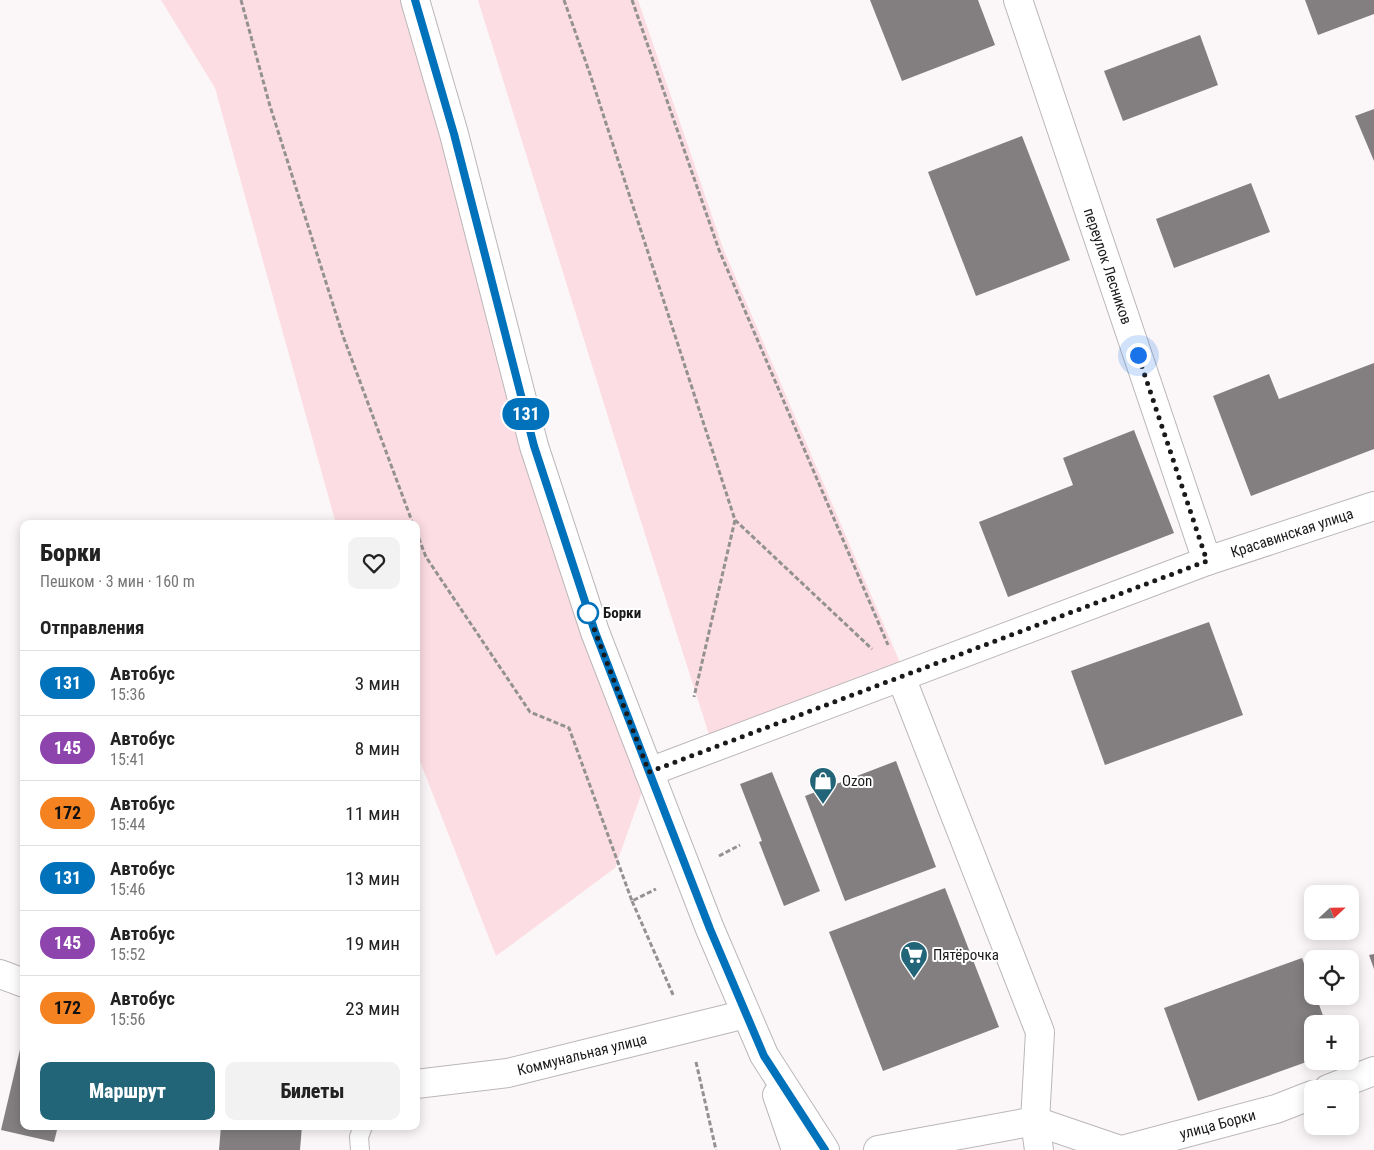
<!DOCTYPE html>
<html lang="ru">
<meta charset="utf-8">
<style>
:root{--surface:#fff;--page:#f2f2f2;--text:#222;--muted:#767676;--line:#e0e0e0;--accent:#236578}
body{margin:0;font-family:"Roboto Condensed",sans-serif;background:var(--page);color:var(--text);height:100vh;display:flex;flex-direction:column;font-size:19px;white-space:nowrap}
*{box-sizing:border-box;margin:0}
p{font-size:16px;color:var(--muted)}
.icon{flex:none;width:28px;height:28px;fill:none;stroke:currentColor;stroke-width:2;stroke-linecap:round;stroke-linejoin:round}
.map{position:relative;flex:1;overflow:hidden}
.sheet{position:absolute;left:20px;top:520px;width:400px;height:610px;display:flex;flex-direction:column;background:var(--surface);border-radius:10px;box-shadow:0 2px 12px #0003}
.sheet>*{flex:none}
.badge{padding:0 10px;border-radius:16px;font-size:18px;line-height:32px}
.needle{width:32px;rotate:68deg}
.controls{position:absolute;left:1304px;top:885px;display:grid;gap:10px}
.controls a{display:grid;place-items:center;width:55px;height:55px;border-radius:10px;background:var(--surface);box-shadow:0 2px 12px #0003;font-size:25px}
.you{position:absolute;width:25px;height:25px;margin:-12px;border:4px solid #fff;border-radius:50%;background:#1a73e8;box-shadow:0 0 0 8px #1a73e833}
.map>.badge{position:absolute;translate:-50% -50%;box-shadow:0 0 0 2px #fff}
h2{padding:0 20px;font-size:19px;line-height:45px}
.round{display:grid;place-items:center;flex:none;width:52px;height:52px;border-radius:10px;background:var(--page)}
.headline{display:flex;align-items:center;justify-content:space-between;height:85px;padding:0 20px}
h1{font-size:24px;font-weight:800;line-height:38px}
.button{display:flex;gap:10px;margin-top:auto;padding:10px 20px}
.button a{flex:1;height:58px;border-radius:10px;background:var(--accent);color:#fff;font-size:20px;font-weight:800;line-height:58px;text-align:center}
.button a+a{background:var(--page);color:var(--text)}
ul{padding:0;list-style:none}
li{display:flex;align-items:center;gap:15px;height:65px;padding:0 20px;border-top:1px solid var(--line)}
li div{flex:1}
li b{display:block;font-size:19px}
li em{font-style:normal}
li .badge{min-width:55px;font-weight:700;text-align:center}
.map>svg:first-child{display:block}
.green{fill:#fcdde3}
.building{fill:#837f80}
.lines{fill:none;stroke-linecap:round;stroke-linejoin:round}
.lane-casing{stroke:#bbb7b8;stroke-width:20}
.street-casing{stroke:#bbb7b8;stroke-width:30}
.secondary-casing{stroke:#bbb7b8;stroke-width:30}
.path{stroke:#949192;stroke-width:3;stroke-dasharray:5 2.5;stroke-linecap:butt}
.lane{stroke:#fff;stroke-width:18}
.street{stroke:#fff;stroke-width:28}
.secondary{stroke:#fff;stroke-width:28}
.line-casing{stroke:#fff;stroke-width:11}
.line{stroke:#0072bc;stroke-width:8}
.walk{stroke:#1b1a1a;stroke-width:5;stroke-dasharray:0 9}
.stop-dot{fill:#fff;stroke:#0072bc;stroke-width:2.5}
.labels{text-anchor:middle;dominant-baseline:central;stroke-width:4;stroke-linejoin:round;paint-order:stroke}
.street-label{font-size:15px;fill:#1b1a1a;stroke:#fff}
.stop-label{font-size:15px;font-weight:bold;fill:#1b1a1a;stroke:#fff;text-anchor:start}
.poi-label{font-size:15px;fill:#1b1a1a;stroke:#fff;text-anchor:start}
</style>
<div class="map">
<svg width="1374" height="1150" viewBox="0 0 1374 1150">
<rect width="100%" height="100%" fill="#fbf7f8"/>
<!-- green -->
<g class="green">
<path d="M161,0H415L534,446L649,772L615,868L496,956L416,751V524H336L215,88Z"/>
<path d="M478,0H638L723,248L904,672L712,744L629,484Z"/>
</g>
<!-- building -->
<g class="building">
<path d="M870,0H978L995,45L902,81Z"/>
<path d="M1305,0H1374V14L1318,35Z"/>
<path d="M1200,35L1218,85L1123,121L1104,71Z"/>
<path d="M1374,109V161L1355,116Z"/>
<path d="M1022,136L1070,260L976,296L928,172Z"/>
<path d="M1251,183L1270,232L1174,268L1156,219Z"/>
<path d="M1374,363V449L1251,496L1213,396L1269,374L1279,399Z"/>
<path d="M1134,430L1174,533L1008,597L979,522L1073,485L1063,458Z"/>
<path d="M1209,622L1243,715L1105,765L1071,671Z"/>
<path d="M896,761L936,867L845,901L805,796Z"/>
<path d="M772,772L820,891L784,906L759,842L762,841L740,784Z"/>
<path d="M945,888L999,1027L883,1071L829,932Z"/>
<path d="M1374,954V969L1369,955Z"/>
<path d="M1302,958L1312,987V996H1316L1326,1024H1312V1060L1198,1101L1164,1008Z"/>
<path d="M22,1041L24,1042V1126H58L54,1142L1,1130Z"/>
<path d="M221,1126H302L300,1150H219Z"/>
</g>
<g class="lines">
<defs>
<path id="lane" d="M360,1150L359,1137L363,1126"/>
<g id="street">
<path id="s1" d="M1018,0L1207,561"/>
<path d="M901,677L1040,1032L1035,1121L1039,1150"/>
<path id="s2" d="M649,772L1207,561L1374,506"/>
<path d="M0,974L24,983"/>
<path id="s3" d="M416,1084L508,1073L746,1014"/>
<path d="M1328,1089L1374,1071"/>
<path d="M878,1150L1035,1121L1120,1150"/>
<path id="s4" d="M1122,1150L1276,1109L1312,1095"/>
</g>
<g id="secondary">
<path d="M415,0L454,134L534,446L595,632L710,929L764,1055L825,1150"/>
<path d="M777,1095L796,1150"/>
</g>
</defs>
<!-- lane casing -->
<use href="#lane" class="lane-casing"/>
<!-- street casing -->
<use href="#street" class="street-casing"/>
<!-- secondary casing -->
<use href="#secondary" class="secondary-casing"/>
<!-- path -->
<g class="path">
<path d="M241,0L270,106L343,336L413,524"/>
<path d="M564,0L590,74L735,520L694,697"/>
<path d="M632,0L719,250L888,645"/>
<path d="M735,520L872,649"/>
<path d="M416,531L426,557L530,712L569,728L632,901L656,889"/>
<path d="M719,856L740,845"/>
<path d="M632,901L674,997"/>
<path d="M696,1062L716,1150"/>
</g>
<!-- lane -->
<use href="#lane" class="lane"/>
<!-- street -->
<use href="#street" class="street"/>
<!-- secondary -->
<use href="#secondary" class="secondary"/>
</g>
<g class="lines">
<defs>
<path id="line" d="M415,0L454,134L534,446L595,632L710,929L764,1056L825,1150"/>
</defs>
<!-- line casing -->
<use href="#line" class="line-casing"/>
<!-- line -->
<use href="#line" class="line"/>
<!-- walk -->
<path class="walk" d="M588,613L649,772L1207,561L1138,355"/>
</g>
<!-- icons -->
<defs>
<symbol id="shop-pin" viewBox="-11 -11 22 30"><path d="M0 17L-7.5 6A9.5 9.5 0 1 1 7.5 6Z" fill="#236578" stroke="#fff"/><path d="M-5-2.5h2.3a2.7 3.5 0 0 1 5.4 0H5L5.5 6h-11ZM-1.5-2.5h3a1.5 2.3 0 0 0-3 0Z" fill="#fff"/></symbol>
<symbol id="supermarket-pin" viewBox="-11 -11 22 30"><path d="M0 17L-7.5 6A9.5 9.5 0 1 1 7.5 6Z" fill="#236578" stroke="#fff"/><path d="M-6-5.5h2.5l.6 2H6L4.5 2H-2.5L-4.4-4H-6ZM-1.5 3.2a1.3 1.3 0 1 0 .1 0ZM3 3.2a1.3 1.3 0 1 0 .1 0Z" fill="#fff"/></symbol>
</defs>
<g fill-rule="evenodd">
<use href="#shop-pin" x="807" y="765" width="32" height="43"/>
<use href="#supermarket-pin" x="898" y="939" width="32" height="43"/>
</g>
<!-- markers -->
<circle class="stop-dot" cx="588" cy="613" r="10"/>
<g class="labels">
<!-- street labels -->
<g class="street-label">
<text stroke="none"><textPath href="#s1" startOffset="281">переулок Лесников</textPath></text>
<text stroke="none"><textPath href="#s2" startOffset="686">Красавинская улица</textPath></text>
<text stroke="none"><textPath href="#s3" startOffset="169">Коммунальная улица</textPath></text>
<text stroke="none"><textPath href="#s4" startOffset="99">улица Борки</textPath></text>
</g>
<!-- stop labels -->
<g class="stop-label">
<text x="603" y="613">Борки</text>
</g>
<!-- poi labels -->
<g class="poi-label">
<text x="842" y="781">Ozon</text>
<text x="933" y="955">Пятёрочка</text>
</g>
</g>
</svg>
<div class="controls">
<a><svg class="needle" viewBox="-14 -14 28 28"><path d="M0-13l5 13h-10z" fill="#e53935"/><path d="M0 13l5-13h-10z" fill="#767676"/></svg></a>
<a><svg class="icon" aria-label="locate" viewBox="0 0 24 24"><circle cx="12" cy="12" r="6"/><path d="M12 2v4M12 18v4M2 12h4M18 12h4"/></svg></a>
<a>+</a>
<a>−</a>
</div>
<div class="you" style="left:1138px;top:355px"></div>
<b class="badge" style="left:526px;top:414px;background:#0072bc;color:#fff">131</b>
<section class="sheet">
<div class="headline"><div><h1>Борки</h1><p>Пешком · 3 мин · 160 m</p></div><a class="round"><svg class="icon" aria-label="heart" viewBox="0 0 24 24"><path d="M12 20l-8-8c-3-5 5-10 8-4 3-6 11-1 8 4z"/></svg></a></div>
<h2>Отправления</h2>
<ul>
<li><span class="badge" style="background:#0072bc;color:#fff">131</span><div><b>Автобус</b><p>15:36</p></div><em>3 мин</em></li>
<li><span class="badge" style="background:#8e44ad;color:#fff">145</span><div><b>Автобус</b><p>15:41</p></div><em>8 мин</em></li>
<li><span class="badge" style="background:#f58220;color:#111">172</span><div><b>Автобус</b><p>15:44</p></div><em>11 мин</em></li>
<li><span class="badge" style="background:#0072bc;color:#fff">131</span><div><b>Автобус</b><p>15:46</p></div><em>13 мин</em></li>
<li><span class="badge" style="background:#8e44ad;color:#fff">145</span><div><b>Автобус</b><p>15:52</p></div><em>19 мин</em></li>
<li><span class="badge" style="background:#f58220;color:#111">172</span><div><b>Автобус</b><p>15:56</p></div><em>23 мин</em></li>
</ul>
<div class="button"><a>Маршрут</a><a>Билеты</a></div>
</section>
</div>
